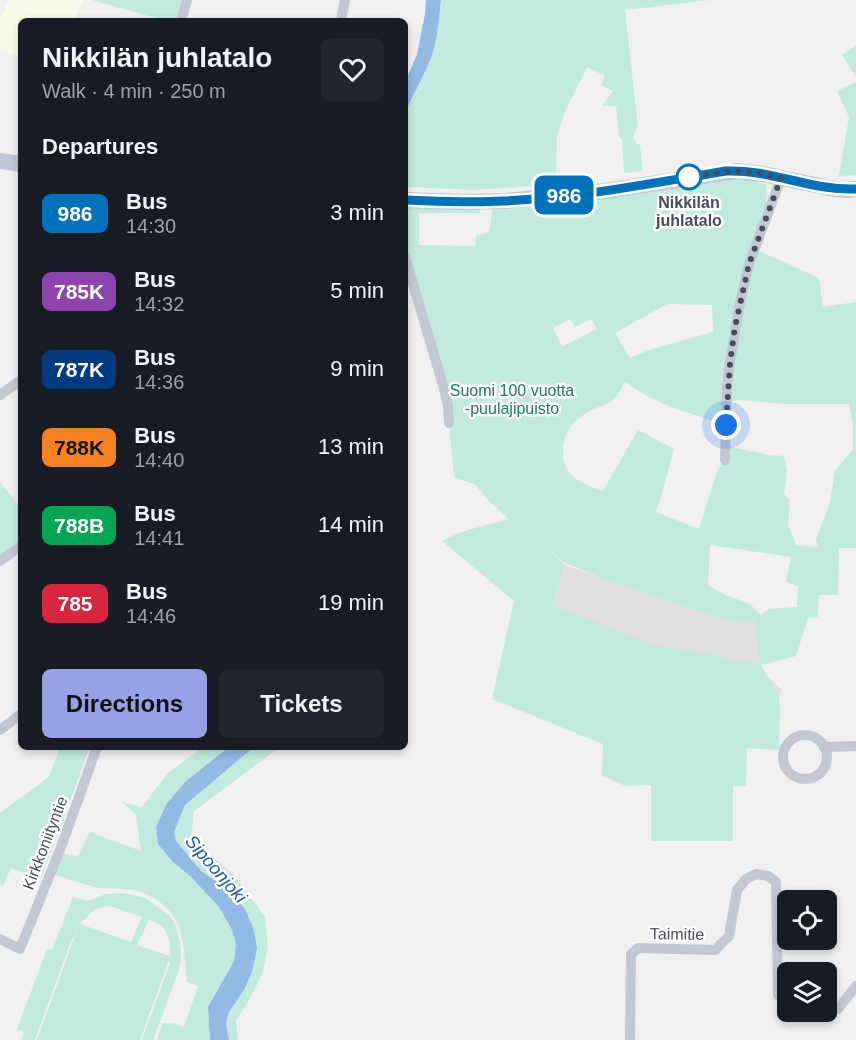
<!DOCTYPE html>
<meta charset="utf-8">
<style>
:root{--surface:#171b24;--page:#20242c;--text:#f1f3f6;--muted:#9ea1a6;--accent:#97a2e5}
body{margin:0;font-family:Arial,sans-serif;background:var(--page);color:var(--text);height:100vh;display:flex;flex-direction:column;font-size:22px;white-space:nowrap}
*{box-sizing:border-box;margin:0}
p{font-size:20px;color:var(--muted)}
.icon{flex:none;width:33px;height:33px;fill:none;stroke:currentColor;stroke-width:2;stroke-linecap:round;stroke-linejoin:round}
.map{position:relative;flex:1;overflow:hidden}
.sheet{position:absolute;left:18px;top:18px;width:390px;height:732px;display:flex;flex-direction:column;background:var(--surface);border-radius:9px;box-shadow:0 3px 9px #0003}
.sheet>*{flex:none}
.badge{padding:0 12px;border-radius:9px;font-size:21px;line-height:39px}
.buttons{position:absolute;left:777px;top:890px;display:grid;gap:12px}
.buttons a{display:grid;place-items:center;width:60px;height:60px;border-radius:9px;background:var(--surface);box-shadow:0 3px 9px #0003;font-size:30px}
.you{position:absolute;width:30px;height:30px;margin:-15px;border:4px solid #fff;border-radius:50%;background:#1a73e8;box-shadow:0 0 0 9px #1a73e833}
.map>.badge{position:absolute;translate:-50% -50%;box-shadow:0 0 0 3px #fff}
h2{padding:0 24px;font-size:22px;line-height:54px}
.round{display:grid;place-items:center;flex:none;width:63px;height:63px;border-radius:9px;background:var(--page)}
.overview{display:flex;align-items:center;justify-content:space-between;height:102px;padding:0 24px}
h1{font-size:28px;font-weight:800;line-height:45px}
.action{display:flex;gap:12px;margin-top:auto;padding:12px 24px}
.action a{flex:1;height:69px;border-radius:9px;background:var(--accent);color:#111;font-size:24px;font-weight:800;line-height:69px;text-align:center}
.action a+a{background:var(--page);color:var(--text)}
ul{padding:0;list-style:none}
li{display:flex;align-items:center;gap:18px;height:78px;padding:0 24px}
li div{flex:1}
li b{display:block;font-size:22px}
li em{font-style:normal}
li .badge{min-width:66px;font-weight:700;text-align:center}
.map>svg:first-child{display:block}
.commercial{fill:#fafae9}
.education{fill:#e2e1e0}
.green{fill:#c1ebde;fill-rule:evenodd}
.water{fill:#91bae4}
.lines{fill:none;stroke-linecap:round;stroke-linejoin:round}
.street{stroke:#c3c7d2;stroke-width:10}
.secondary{stroke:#c3c6d6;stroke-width:16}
.line-casing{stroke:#fff;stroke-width:14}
.line{stroke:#0072bc;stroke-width:9}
.walk{stroke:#484c5a;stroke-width:6;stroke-dasharray:0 10.8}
.stop-dot{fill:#fff;stroke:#0072bc;stroke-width:3}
.labels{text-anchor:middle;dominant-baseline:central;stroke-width:5;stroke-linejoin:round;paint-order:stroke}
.stop-label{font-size:16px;font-weight:bold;fill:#484c5a;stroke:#fff}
.park-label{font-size:16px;fill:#1f7664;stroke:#fff}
.street-label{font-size:16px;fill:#484c5a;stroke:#fff}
.water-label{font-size:18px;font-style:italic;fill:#185a9d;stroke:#fff}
</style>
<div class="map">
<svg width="856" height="1040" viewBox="0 0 856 1040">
<rect width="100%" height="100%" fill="#f1efef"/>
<!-- commercial -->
<path class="commercial" d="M9,0H84L73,21H21V57L0,50V19Z"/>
<!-- education -->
<path class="education" d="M565,565L712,616L747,624L754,620L761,665L769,678L782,690L779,697L724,702L549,614Z"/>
<!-- green -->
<g class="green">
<path d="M92,0H182L177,21H167Z"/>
<path d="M441,0H710L625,10L638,128C633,133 633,137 635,143L640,145L643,171L624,173L622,139L619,136L616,106H602L613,91L601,85L605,76L587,67L565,111L557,136L556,174L548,185L473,190L410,187L405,188V113L421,82L433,52L439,21Z"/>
<path d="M856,45V77L842,55Z"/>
<path d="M856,82V175L839,176L849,117L837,91Z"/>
<path d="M719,177L757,178L758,182L766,184C769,204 761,230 755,249L819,278L823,307L856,302V548H839L838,595H819L818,617L808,618L796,656L761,665L779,697L780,707L779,750L747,748L746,786H733V841H651V785L625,786L602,775L603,744L492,699L514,601L442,541L461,532L509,519L486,498L475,484L454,478L449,423L405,257V206L481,208L480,213H419V245L475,246L476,236L489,232L493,207ZM667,304L712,305L713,332L649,350L630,358L615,333ZM570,319L575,327L591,319L597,329L562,347L553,328ZM625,382L649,397L673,408L726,425L727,402L740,400L785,404H849L853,425V449L835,471L830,502L816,540L818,547L795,545V541L788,525L790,501L784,494L787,471L784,456L770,455L730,447L717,471L699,529L656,512L661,497L674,449L638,430L603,491C585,484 565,479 563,456C562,437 569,424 586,413C594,408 604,406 612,401C618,397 621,388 625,382ZM710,545L791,557L786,582L798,586L797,607L769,609L761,615L750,604L726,595L708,586ZM547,549L563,562L612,582L712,616L747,624L754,620L760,665L687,650L660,647L552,605L565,565Z"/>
<path d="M0,482L21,508V546L0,561Z"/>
<path d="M60,747H90L41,879L11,868L3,886L0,884V813L49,777Z"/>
<path d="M204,747H229L186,781L167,803L173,862L190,876L219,907L232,930L236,944L234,961L208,1007L210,1040H157L163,1023H173L184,1027L198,986L187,982C185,964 185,944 179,927C173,909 155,896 138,891C125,888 113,889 100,888C84,885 67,878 51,874L59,853L78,856L90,832L141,851L136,815L122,802L142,807L168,773Z"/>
<path d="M254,747H280L194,811L191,839L233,874L265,917L268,947L262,975L248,1002L236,1020L238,1040H229L226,1023L229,1012L244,990L254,930L245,909L228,889L201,871L176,841L174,832L185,805Z"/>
<path d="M124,893L145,898L169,915L175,924L180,942L181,960L178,973L153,1040H142L170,964L169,960L140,1040H37L78,927L68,949L35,1040H21L24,1031L17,1029L47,949L52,950L73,897L88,901L106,894ZM105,906L113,907L142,917L131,942L80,924L94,910ZM149,920C169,927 170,937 170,956L137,945Z"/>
</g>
<!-- water -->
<g class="water">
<path d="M426,0H441C439,17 438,35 433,52C426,73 414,93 405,113V83L417,54L425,14Z"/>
<path d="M229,747H254L185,805L174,832L176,841L201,871L228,889L245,909L254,930L257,949L252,972L244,990L229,1012L226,1023L229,1040H210L208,1007L234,961L236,944L232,930L219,907L190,876L173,862L158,844L156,827L167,803L186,781Z"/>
</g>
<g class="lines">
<!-- street -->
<g class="street">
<path d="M181,21L187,0"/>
<path d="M341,21L345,0"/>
<path d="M405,257L443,385L448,406L449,423"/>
<path d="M0,395L21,380"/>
<path d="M725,460L727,385L730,363L739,308L749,264L781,178"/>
<path d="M0,561L21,546"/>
<path d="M0,730L21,714"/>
<circle cx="805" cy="757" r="22"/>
<path d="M824,747L856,746"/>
<path d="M0,939L20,949L61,847L97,747"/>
<path d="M826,1008L838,1009L856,986"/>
<path d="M630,1040L631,954L638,948L715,950L729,936L737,890L746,879L756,874L768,876L776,882L778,995L788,1001"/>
</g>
<!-- secondary -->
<g class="secondary">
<path d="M0,161L21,164"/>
<path d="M405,200L462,202L505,201L605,191L737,171L763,174L829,188L846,190L856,189"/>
</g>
</g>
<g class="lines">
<defs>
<path id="line" d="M405,200C437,201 469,203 502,201C577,198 652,183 726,171C770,169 812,191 856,189"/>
</defs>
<!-- line casing -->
<use href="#line" class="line-casing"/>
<!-- line -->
<use href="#line" class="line"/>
<!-- walk -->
<path class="walk" d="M689,177L687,178C725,171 743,168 781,178L749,264L735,327L730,363L726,425"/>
</g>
<!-- markers -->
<circle class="stop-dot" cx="689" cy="177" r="12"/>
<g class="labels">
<!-- stop labels -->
<g class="stop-label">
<text x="689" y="202">Nikkilän<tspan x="689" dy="18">juhlatalo</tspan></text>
</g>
<!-- park labels -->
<g class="park-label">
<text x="512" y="390">Suomi 100 vuotta<tspan x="512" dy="18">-puulajipuisto</tspan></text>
</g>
<!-- street labels -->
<g class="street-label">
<text transform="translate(45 843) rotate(-69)">Kirkkoniityntie</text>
<text transform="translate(677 934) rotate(1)">Taimitie</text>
</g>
<!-- water labels -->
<g class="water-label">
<text transform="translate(216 869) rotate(49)">Sipoonjoki</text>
</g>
</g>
</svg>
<div class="buttons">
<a><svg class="icon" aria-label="locate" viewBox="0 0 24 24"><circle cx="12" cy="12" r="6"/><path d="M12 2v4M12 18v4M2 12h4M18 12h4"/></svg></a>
<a><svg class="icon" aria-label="layers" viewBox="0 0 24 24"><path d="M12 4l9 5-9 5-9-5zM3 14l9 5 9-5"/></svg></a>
</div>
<div class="you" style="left:726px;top:425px"></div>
<b class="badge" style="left:564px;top:195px;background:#0072bc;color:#fff">986</b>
<section class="sheet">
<div class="overview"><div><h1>Nikkilän juhlatalo</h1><p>Walk · 4 min · 250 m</p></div><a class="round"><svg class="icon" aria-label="heart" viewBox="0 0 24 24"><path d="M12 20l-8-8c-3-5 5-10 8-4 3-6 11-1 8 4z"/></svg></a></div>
<h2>Departures</h2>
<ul>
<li><span class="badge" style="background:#0072bc;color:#fff">986</span><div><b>Bus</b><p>14:30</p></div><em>3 min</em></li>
<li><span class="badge" style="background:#8e44ad;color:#fff">785K</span><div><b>Bus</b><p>14:32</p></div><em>5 min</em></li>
<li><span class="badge" style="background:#003b80;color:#fff">787K</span><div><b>Bus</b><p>14:36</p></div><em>9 min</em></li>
<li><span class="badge" style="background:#f58220;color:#111">788K</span><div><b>Bus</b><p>14:40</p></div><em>13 min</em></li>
<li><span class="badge" style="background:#00a651;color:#fff">788B</span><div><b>Bus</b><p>14:41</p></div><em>14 min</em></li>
<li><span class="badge" style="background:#d7263d;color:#fff">785</span><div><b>Bus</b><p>14:46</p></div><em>19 min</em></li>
</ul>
<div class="action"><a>Directions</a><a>Tickets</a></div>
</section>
</div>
